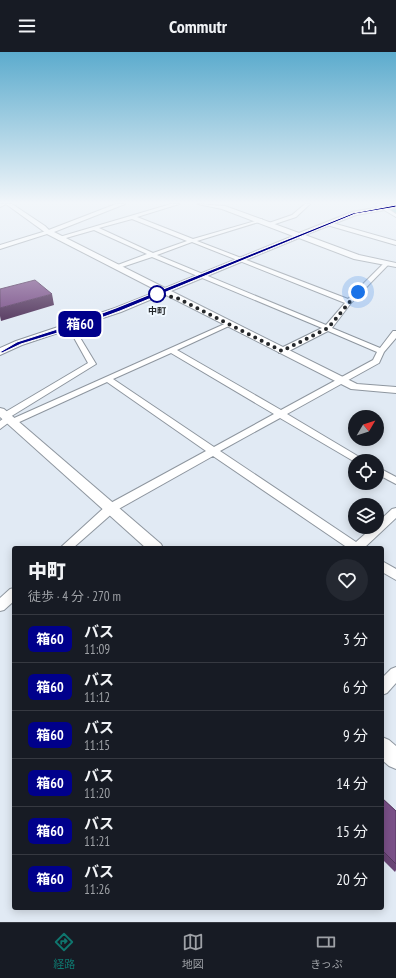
<!DOCTYPE html>
<html lang="ja">
<meta charset="utf-8">
<style>
:root{--surface:#171b24;--page:#242831;--text:#f1f3f6;--muted:#9ea1a6;--line:#363941;--accent:#0f766e}
body{margin:0;font-family:"PT Sans Narrow","Noto Sans JP",sans-serif;background:var(--page);color:var(--text);height:100vh;display:flex;flex-direction:column;font-size:15px;white-space:nowrap}
*{box-sizing:border-box;margin:0}
p{font-size:13px;color:var(--muted)}
.icon{flex:none;width:22px;height:22px;fill:none;stroke:currentColor;stroke-width:2;stroke-linecap:round;stroke-linejoin:round}
.map{position:relative;flex:1;overflow:hidden}
.details{position:absolute;left:12px;top:494px;width:372px;height:364px;display:flex;flex-direction:column;background:var(--surface);border-radius:4px;box-shadow:0 2px 10px #0003}
.details>*{flex:none}
.badge{padding:0 8px;border-radius:6px;font-size:14px;line-height:26px}
.needle{width:26px;rotate:51deg}
.tools{position:absolute;left:348px;top:358px;display:grid;gap:8px}
.tools a{display:grid;place-items:center;width:36px;height:36px;border-radius:50%;background:var(--surface);box-shadow:0 2px 10px #0003;font-size:20px}
.you{position:absolute;width:20px;height:20px;margin:-10px;border:3px solid #fff;border-radius:50%;background:#1a73e8;box-shadow:0 0 0 6px #1a73e833}
.map>.badge{position:absolute;translate:-50% -50%;box-shadow:0 0 0 2px #fff}
.round{display:grid;place-items:center;flex:none;width:42px;height:42px;border-radius:21px;background:var(--page)}
.summary{display:flex;align-items:center;justify-content:space-between;height:68px;padding:0 16px}
h1{font-size:19px;font-weight:800;line-height:30px}
ul{padding:0;list-style:none}
li{display:flex;align-items:center;gap:12px;height:48px;padding:0 16px;border-top:1px solid var(--line)}
li div{flex:1}
li b{display:block;font-size:15px}
li em{font-style:normal}
li .badge{min-width:44px;font-weight:700;text-align:center}
header{display:flex;justify-content:space-between;align-items:center;height:52px;padding:0 16px;background:var(--surface);font-size:18px;font-weight:800}
.tabs{display:flex;justify-content:space-around;align-items:center;height:56px;border-top:1px solid var(--line);background:var(--surface);font-size:11px;color:var(--muted)}
.tabs a{display:grid;justify-items:center;gap:2px}
.tabs .selected{color:var(--accent)}
.map>svg:first-child{display:block}
.lines{fill:none;stroke-linecap:round;stroke-linejoin:round}
.river{fill:#2b9da5;fill-rule:evenodd}
.minor-casing{stroke:#8e969f;stroke-width:2}
.tertiary-casing{stroke:#8e969f;stroke-width:2}
.trunk-casing{stroke:#8e969f;stroke-width:2}
.minor{fill:#fff;fill-rule:evenodd}
.tertiary{fill:#fff;fill-rule:evenodd}
.trunk{fill:#fff;fill-rule:evenodd}
.wall{fill:#694575}
.shaded-wall{fill:#55385f}
.building{fill:#7a5088;stroke:#55385f}
.line{fill:#00008b;stroke:#fff}
.walk{stroke:#25282b;stroke-width:4;stroke-dasharray:0 7.2}
.stop-dot{fill:#fff;stroke:#00008b;stroke-width:2}
.labels{text-anchor:middle;dominant-baseline:central;stroke-width:4;stroke-linejoin:round;paint-order:stroke}
.far-stop-label{font-size:9px;font-weight:bold;fill:#25282b;stroke:#f0f8ff}
</style>
<header><svg class="icon" aria-label="menu" viewBox="0 0 24 24"><path d="M4 6h16M4 12h16M4 18h16"/></svg>Commutr<svg class="icon" aria-label="share" viewBox="0 0 24 24"><path d="M12 15V3M7 8l5-5 5 5M5 13v7h14v-7"/></svg></header>
<div class="map">
<svg width="396" height="870" viewBox="0 0 396 870">
<rect width="100%" height="100%" fill="#e1eaf4"/>
<g class="lines">
<!-- river -->
<path class="river" d="M377,152H390L396,156V163Z"/>
<defs>
<g id="minor">
<path d="M6,152H12L45,174L51,180L46,181Z"/>
<path d="M171,152H179L137,165L193,187L262,167V169L197,189L348,247L384,211L389,212L351,251L332,276L380,296L393,279H396V286L384,300L379,311L287,362L366,409L355,410L280,366L220,399L356,490L373,475H377V471L392,457L396,456V466L364,496H348L213,404L115,459L73,496H60L107,453L206,399L107,330L15,372L8,371L0,377V369L4,366L1,364L2,362L88,311L68,275L69,274H73L96,312L10,365L12,367L229,270L232,272L231,273L177,298L281,358L373,308L377,300L328,279L285,301H279V297L322,276L152,205L119,216H115V214L147,202L94,178L59,188L56,186ZM132,167L187,189L153,201L99,176ZM192,190L345,251L326,273L157,203ZM171,301L274,362L214,395L113,327Z"/>
<path d="M305,152H310L296,165L269,174L266,172L292,163Z"/>
<path d="M374,152H380L396,162V165Z"/>
<path d="M329,170L396,189V193L327,173L326,172Z"/>
<path d="M377,415L396,425V432L377,422Z"/>
<path d="M382,509L396,517V528L382,520Z"/>
<path d="M14,536V549L4,558L0,559V546L10,537Z"/>
<path d="M396,615V631L387,641L382,643V626L391,617Z"/>
</g>
<g id="tertiary">
<path d="M116,152H125L54,180L165,236L293,184L222,157L198,152L225,154L299,181L352,160L396,152V156L356,163L305,183L359,203L396,211V215L354,207L299,186L171,239L357,332L396,335V341L351,337L164,242L121,260L22,293L0,303V296L16,289L115,256L158,239L47,182L0,197V193L46,179Z"/>
<path d="M0,356L4,357L161,492L163,496H146L0,365Z"/>
<path d="M382,685L389,688L396,694V717L389,714L382,708Z"/>
</g>
<path id="trunk" d="M0,152H6L0,155Z"/>
</defs>
<!-- minor casing -->
<use href="#minor" class="minor-casing"/>
<!-- tertiary casing -->
<use href="#tertiary" class="tertiary-casing"/>
<!-- trunk casing -->
<use href="#trunk" class="trunk-casing"/>
<!-- minor -->
<use href="#minor" class="minor"/>
<!-- tertiary -->
<use href="#tertiary" class="tertiary"/>
<!-- trunk -->
<use href="#trunk" class="trunk"/>
</g>
<!-- wall -->
<path class="wall" d="M382,746L396,759V818L395,820L382,807Z"/>
<!-- shaded-wall -->
<path class="shaded-wall" d="M52,242L54,253L1,269L0,264V256Z"/>
<!-- building -->
<g class="building">
<path d="M35,228L52,242L0,256V237Z"/>
<path d="M382,746L396,759V812L382,798Z"/>
</g>
<!-- sky -->
<linearGradient id="sky" x2="0" y2="1"><stop stop-color="#5cabcd"/><stop offset="0.55" stop-color="#f2f6fa"/><stop offset="1" stop-color="#f2f6fa" stop-opacity="0"/></linearGradient>
<rect width="396" height="274" fill="url(#sky)"/>
<!-- line -->
<path class="line" d="M396,153V155L355,162L120,259L74,276L21,292L2,301L0,300L17,290L70,273L116,256L353,161Z"/>
<g class="lines">
<!-- walk -->
<path class="walk" d="M157,242L177,246L282,299L328,276L358,240"/>
</g>
<!-- markers -->
<circle class="stop-dot" cx="157" cy="242" r="8"/>
<g class="labels">
<!-- far-stop labels -->
<g class="far-stop-label">
<text x="157" y="258">中町</text>
</g>
</g>
</svg>
<div class="tools">
<a><svg class="needle" viewBox="-14 -14 28 28"><path d="M0-13l5 13h-10z" fill="#e53935"/><path d="M0 13l5-13h-10z" fill="#9ea1a6"/></svg></a>
<a><svg class="icon" aria-label="locate" viewBox="0 0 24 24"><circle cx="12" cy="12" r="6"/><path d="M12 2v4M12 18v4M2 12h4M18 12h4"/></svg></a>
<a><svg class="icon" aria-label="layers" viewBox="0 0 24 24"><path d="M12 4l9 5-9 5-9-5zM3 14l9 5 9-5"/></svg></a>
</div>
<div class="you" style="left:358px;top:240px"></div>
<b class="badge" style="left:80px;top:272px;background:#00008b;color:#fff">箱60</b>
<section class="details">
<div class="summary"><div><h1>中町</h1><p>徒歩 · 4 分 · 270 m</p></div><a class="round"><svg class="icon" aria-label="heart" viewBox="0 0 24 24"><path d="M12 20l-8-8c-3-5 5-10 8-4 3-6 11-1 8 4z"/></svg></a></div>
<ul>
<li><span class="badge" style="background:#00008b;color:#fff">箱60</span><div><b>バス</b><p>11:09</p></div><em>3 分</em></li>
<li><span class="badge" style="background:#00008b;color:#fff">箱60</span><div><b>バス</b><p>11:12</p></div><em>6 分</em></li>
<li><span class="badge" style="background:#00008b;color:#fff">箱60</span><div><b>バス</b><p>11:15</p></div><em>9 分</em></li>
<li><span class="badge" style="background:#00008b;color:#fff">箱60</span><div><b>バス</b><p>11:20</p></div><em>14 分</em></li>
<li><span class="badge" style="background:#00008b;color:#fff">箱60</span><div><b>バス</b><p>11:21</p></div><em>15 分</em></li>
<li><span class="badge" style="background:#00008b;color:#fff">箱60</span><div><b>バス</b><p>11:26</p></div><em>20 分</em></li>
</ul>
</section>
</div>
<nav class="tabs">
<a class="selected"><svg class="icon" aria-label="directions" viewBox="0 0 24 24"><path d="M12 3l9 9-9 9-9-9zM9 14v-3h6M13 9l2 2-2 2"/></svg>経路</a>
<a><svg class="icon" aria-label="map" viewBox="0 0 24 24"><path d="M3 6l6-2 6 2 6-2v14l-6 2-6-2-6 2zM9 4v14M15 6v14"/></svg>地図</a>
<a><svg class="icon" aria-label="tickets" viewBox="0 0 24 24"><path d="M3 7h18v10H3zM15 7v10"/></svg>きっぷ</a>
</nav>
